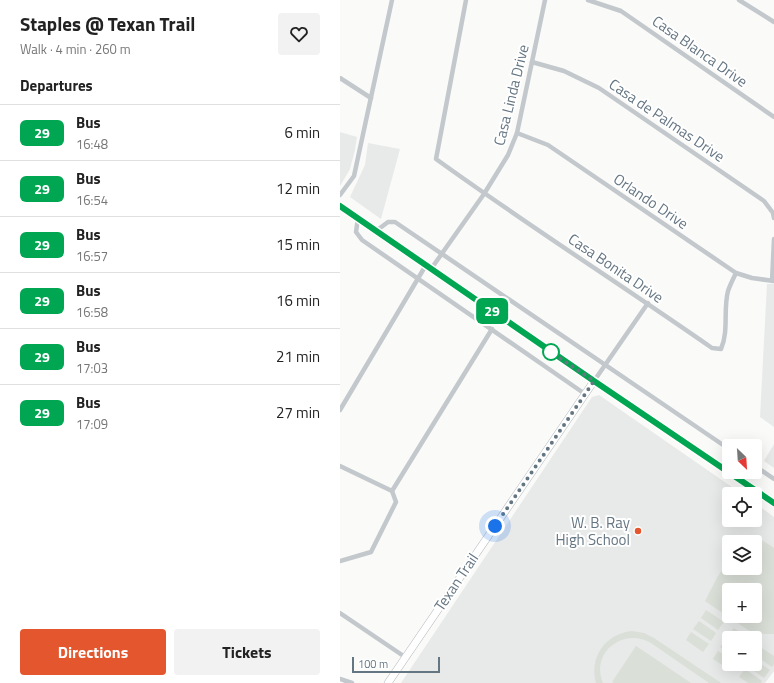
<!DOCTYPE html>
<meta charset="utf-8">
<style>
:root{--surface:#fff;--page:#f2f2f2;--text:#222;--muted:#767676;--line:#e0e0e0;--accent:#e4572e}
body{margin:0;font-family:"Titillium Web",sans-serif;background:var(--page);color:var(--text);height:100vh;display:flex;flex-direction:column;font-size:15px;white-space:nowrap}
*{box-sizing:border-box;margin:0}
p{font-size:13px;color:var(--muted)}
.icon{flex:none;width:22px;height:22px;fill:none;stroke:currentColor;stroke-width:2;stroke-linecap:round;stroke-linejoin:round}
.map{position:relative;flex:1;overflow:hidden}
.sheet{display:flex;flex-direction:column;background:var(--surface);width:340px}
.sheet>*{flex:none}
.badge{padding:0 8px;border-radius:6px;font-size:14px;line-height:26px}
.needle{width:26px;rotate:155deg}
.controls{position:absolute;left:382px;top:439px;display:grid;gap:8px}
.controls a{display:grid;place-items:center;width:40px;height:40px;border-radius:4px;background:var(--surface);box-shadow:0 4px 16px #0002;font-size:20px}
.scale{position:absolute;left:12px;bottom:10px;width:88px;box-sizing:border-box;padding-left:4px;border:2px solid #657683;border-top:0;font-size:11px;line-height:14px;white-space:nowrap;color:#657683;-webkit-text-stroke:3px #fff;paint-order:stroke}
.you{position:absolute;width:20px;height:20px;margin:-10px;border:3px solid #fff;border-radius:50%;background:#1a73e8;box-shadow:0 0 0 6px #1a73e833}
.map>.badge{position:absolute;translate:-50% -50%;box-shadow:0 0 0 2px #fff}
h2{padding:0 20px;font-size:15px;line-height:36px}
.round{display:grid;place-items:center;flex:none;width:42px;height:42px;border-radius:4px;background:var(--page)}
.summary{display:flex;align-items:center;justify-content:space-between;height:68px;padding:0 20px}
h1{font-size:19px;font-weight:700;line-height:30px}
.primary-button{display:flex;gap:8px;margin-top:auto;padding:8px 20px}
.primary-button a{flex:1;height:46px;border-radius:4px;background:var(--accent);color:#fff;font-size:16px;font-weight:700;line-height:46px;text-align:center}
.primary-button a+a{background:var(--page);color:var(--text)}
ul{padding:0;list-style:none}
li{display:flex;align-items:center;gap:12px;height:56px;padding:0 20px;border-top:1px solid var(--line)}
li div{flex:1}
li b{display:block;font-size:15px}
li em{font-style:normal}
li .badge{min-width:44px;font-weight:700;text-align:center}
main{display:flex;flex:1;min-height:0}
.map>svg:first-child{display:block}
.built{fill:#e8e9e9;fill-rule:evenodd}
.green{fill:#dadfd7;fill-rule:evenodd}
.lines{fill:none;stroke-linecap:round;stroke-linejoin:round}
.secondary-casing{stroke:#b3babf;stroke-width:8}
.primary-casing{stroke:#b5babe;stroke-width:8}
.street{stroke:#c3c8cc;stroke-width:4.5}
.secondary{stroke:#fff;stroke-width:7}
.primary{stroke:#fff;stroke-width:7}
.line-casing{stroke:#fff;stroke-width:9}
.line{stroke:#00a651;stroke-width:6}
.walk{stroke:#657683;stroke-width:4;stroke-dasharray:0 7.2}
.stop-dot{fill:#fff;stroke:#00a651;stroke-width:2}
.poi-dot{fill:#e4572e;stroke:#fff;stroke-width:1.5}
.labels{text-anchor:middle;dominant-baseline:central;stroke-width:4;stroke-linejoin:round;paint-order:stroke}
.street-label{font-size:15px;fill:#657683;stroke:#fff}
.poi-label{font-size:15px;fill:#657683;stroke:#fff;text-anchor:end}
</style>
<main>
<section class="sheet">
<div class="summary"><div><h1>Staples @ Texan Trail</h1><p>Walk · 4 min · 260 m</p></div><a class="round"><svg class="icon" aria-label="heart" viewBox="0 0 24 24"><path d="M12 20l-8-8c-3-5 5-10 8-4 3-6 11-1 8 4z"/></svg></a></div>
<h2>Departures</h2>
<ul>
<li><span class="badge" style="background:#00a651;color:#fff">29</span><div><b>Bus</b><p>16:48</p></div><em>6 min</em></li>
<li><span class="badge" style="background:#00a651;color:#fff">29</span><div><b>Bus</b><p>16:54</p></div><em>12 min</em></li>
<li><span class="badge" style="background:#00a651;color:#fff">29</span><div><b>Bus</b><p>16:57</p></div><em>15 min</em></li>
<li><span class="badge" style="background:#00a651;color:#fff">29</span><div><b>Bus</b><p>16:58</p></div><em>16 min</em></li>
<li><span class="badge" style="background:#00a651;color:#fff">29</span><div><b>Bus</b><p>17:03</p></div><em>21 min</em></li>
<li><span class="badge" style="background:#00a651;color:#fff">29</span><div><b>Bus</b><p>17:09</p></div><em>27 min</em></li>
</ul>
<div class="primary-button"><a>Directions</a><a>Tickets</a></div>
</section>
<div class="map">
<svg width="434" height="683" viewBox="0 0 434 683">
<rect width="100%" height="100%" fill="#fafaf8"/>
<!-- built -->
<g class="built">
<path d="M0,132L17,137L15,150L10,169L0,186Z"/>
<path d="M28,143L60,149L41,219L10,197L25,165Z"/>
<path d="M427,284H434V427L420,417Z"/>
<path d="M259,395L402,494H389V520H415V503L434,517V671L425,683H61L252,397ZM389,542H415V568H389ZM389,590H415V616H389ZM389,638H415V664H389Z"/>
<path d="M434,444V468L424,461Z"/>
</g>
<!-- green -->
<g class="green">
<path d="M414,538L418,541L420,539L434,548V634H414L365,601L378,576L389,559V568H415V542H406L408,539ZM389,590H415V616H389Z"/>
<path d="M366,610L384,622L378,630L361,618Z"/>
<path d="M359,621L376,633L371,641L353,629Z"/>
<path d="M394,628L408,638H391L388,636Z"/>
<path d="M292,631L304,633L314,638L381,683H369L311,643C283,627 250,653 263,683H256C249,657 265,634 292,631Z"/>
<path d="M351,632L369,644L363,652L346,640Z"/>
<path d="M386,640L389,642V653L380,647Z"/>
<path d="M296,646L351,683H274L272,682Z"/>
<path d="M420,647L434,656V664L432,667L415,655Z"/>
<path d="M378,651L389,658V664H395L390,670L373,659Z"/>
<path d="M415,660L430,670L424,678L407,666L408,664H415Z"/>
<path d="M405,669L422,681L421,683H408L399,677Z"/>
</g>
<g class="lines">
<defs>
<path id="secondary" d="M48,683L254,381"/>
<path id="primary" d="M0,206L254,381L434,503"/>
</defs>
<!-- secondary casing -->
<use href="#secondary" class="secondary-casing"/>
<!-- primary casing -->
<use href="#primary" class="primary-casing"/>
<!-- street -->
<g class="street">
<path d="M126,0L96,159C186,224 280,284 372,348L381,349C389,331 383,310 388,291C390,285 393,279 396,273"/>
<path d="M248,0L281,11L434,117"/>
<path d="M399,0L434,22"/>
<path d="M192,62L224,71L259,88L424,201L433,213L434,218"/>
<path d="M0,78L31,98"/>
<path d="M177,133L208,145L396,273L412,278L434,281"/>
<path d="M0,195L14,176L52,0"/>
<path d="M18,218L16,232L22,240L245,394"/>
<path d="M36,231L48,222H55L389,449"/>
<path d="M91,269L144,194L168,155L177,133L205,0"/>
<path d="M432,281L434,239"/>
<path d="M254,381L308,303"/>
<path d="M0,410L86,265"/>
<path d="M0,466L52,491"/>
<path d="M415,466L434,479"/>
<path d="M0,561L31,552L56,502L52,491L152,329"/>
<path d="M0,613L65,657"/>
<path d="M0,679L12,683"/>
</g>
<!-- secondary -->
<use href="#secondary" class="secondary"/>
<!-- primary -->
<use href="#primary" class="primary"/>
</g>
<g class="lines">
<defs>
<path id="line" d="M0,206L254,381L434,503"/>
</defs>
<!-- line casing -->
<use href="#line" class="line-casing"/>
<!-- line -->
<use href="#line" class="line"/>
<!-- walk -->
<path class="walk" d="M155,526L254,381L211,352"/>
</g>
<!-- markers -->
<circle class="stop-dot" cx="211" cy="352" r="8"/>
<circle class="poi-dot" cx="298" cy="531" r="4"/>
<g class="labels">
<!-- street labels -->
<g class="street-label">
<text transform="translate(360 51) rotate(35)">Casa Blanca Drive</text>
<text transform="translate(171 95) rotate(-76)">Casa Linda Drive</text>
<text transform="translate(327 120) rotate(34)">Casa de Palmas Drive</text>
<text transform="translate(311 201) rotate(34)">Orlando Drive</text>
<text transform="translate(276 268) rotate(34)">Casa Bonita Drive</text>
<text transform="translate(116 582) rotate(-56)">Texan Trail</text>
</g>
<!-- poi labels -->
<g class="poi-label">
<text x="290" y="522">W. B. Ray<tspan x="290" dy="17">High School</tspan></text>
</g>
</g>
</svg>
<div class="controls">
<a><svg class="needle" viewBox="-14 -14 28 28"><path d="M0-13l5 13h-10z" fill="#e53935"/><path d="M0 13l5-13h-10z" fill="#767676"/></svg></a>
<a><svg class="icon" aria-label="locate" viewBox="0 0 24 24"><circle cx="12" cy="12" r="6"/><path d="M12 2v4M12 18v4M2 12h4M18 12h4"/></svg></a>
<a><svg class="icon" aria-label="layers" viewBox="0 0 24 24"><path d="M12 4l9 5-9 5-9-5zM3 14l9 5 9-5"/></svg></a>
<a>+</a>
<a>−</a>
</div>
<div class="scale">100 m</div>
<div class="you" style="left:155px;top:526px"></div>
<b class="badge" style="left:152px;top:311px;background:#00a651;color:#fff">29</b>
</div>
</main>
